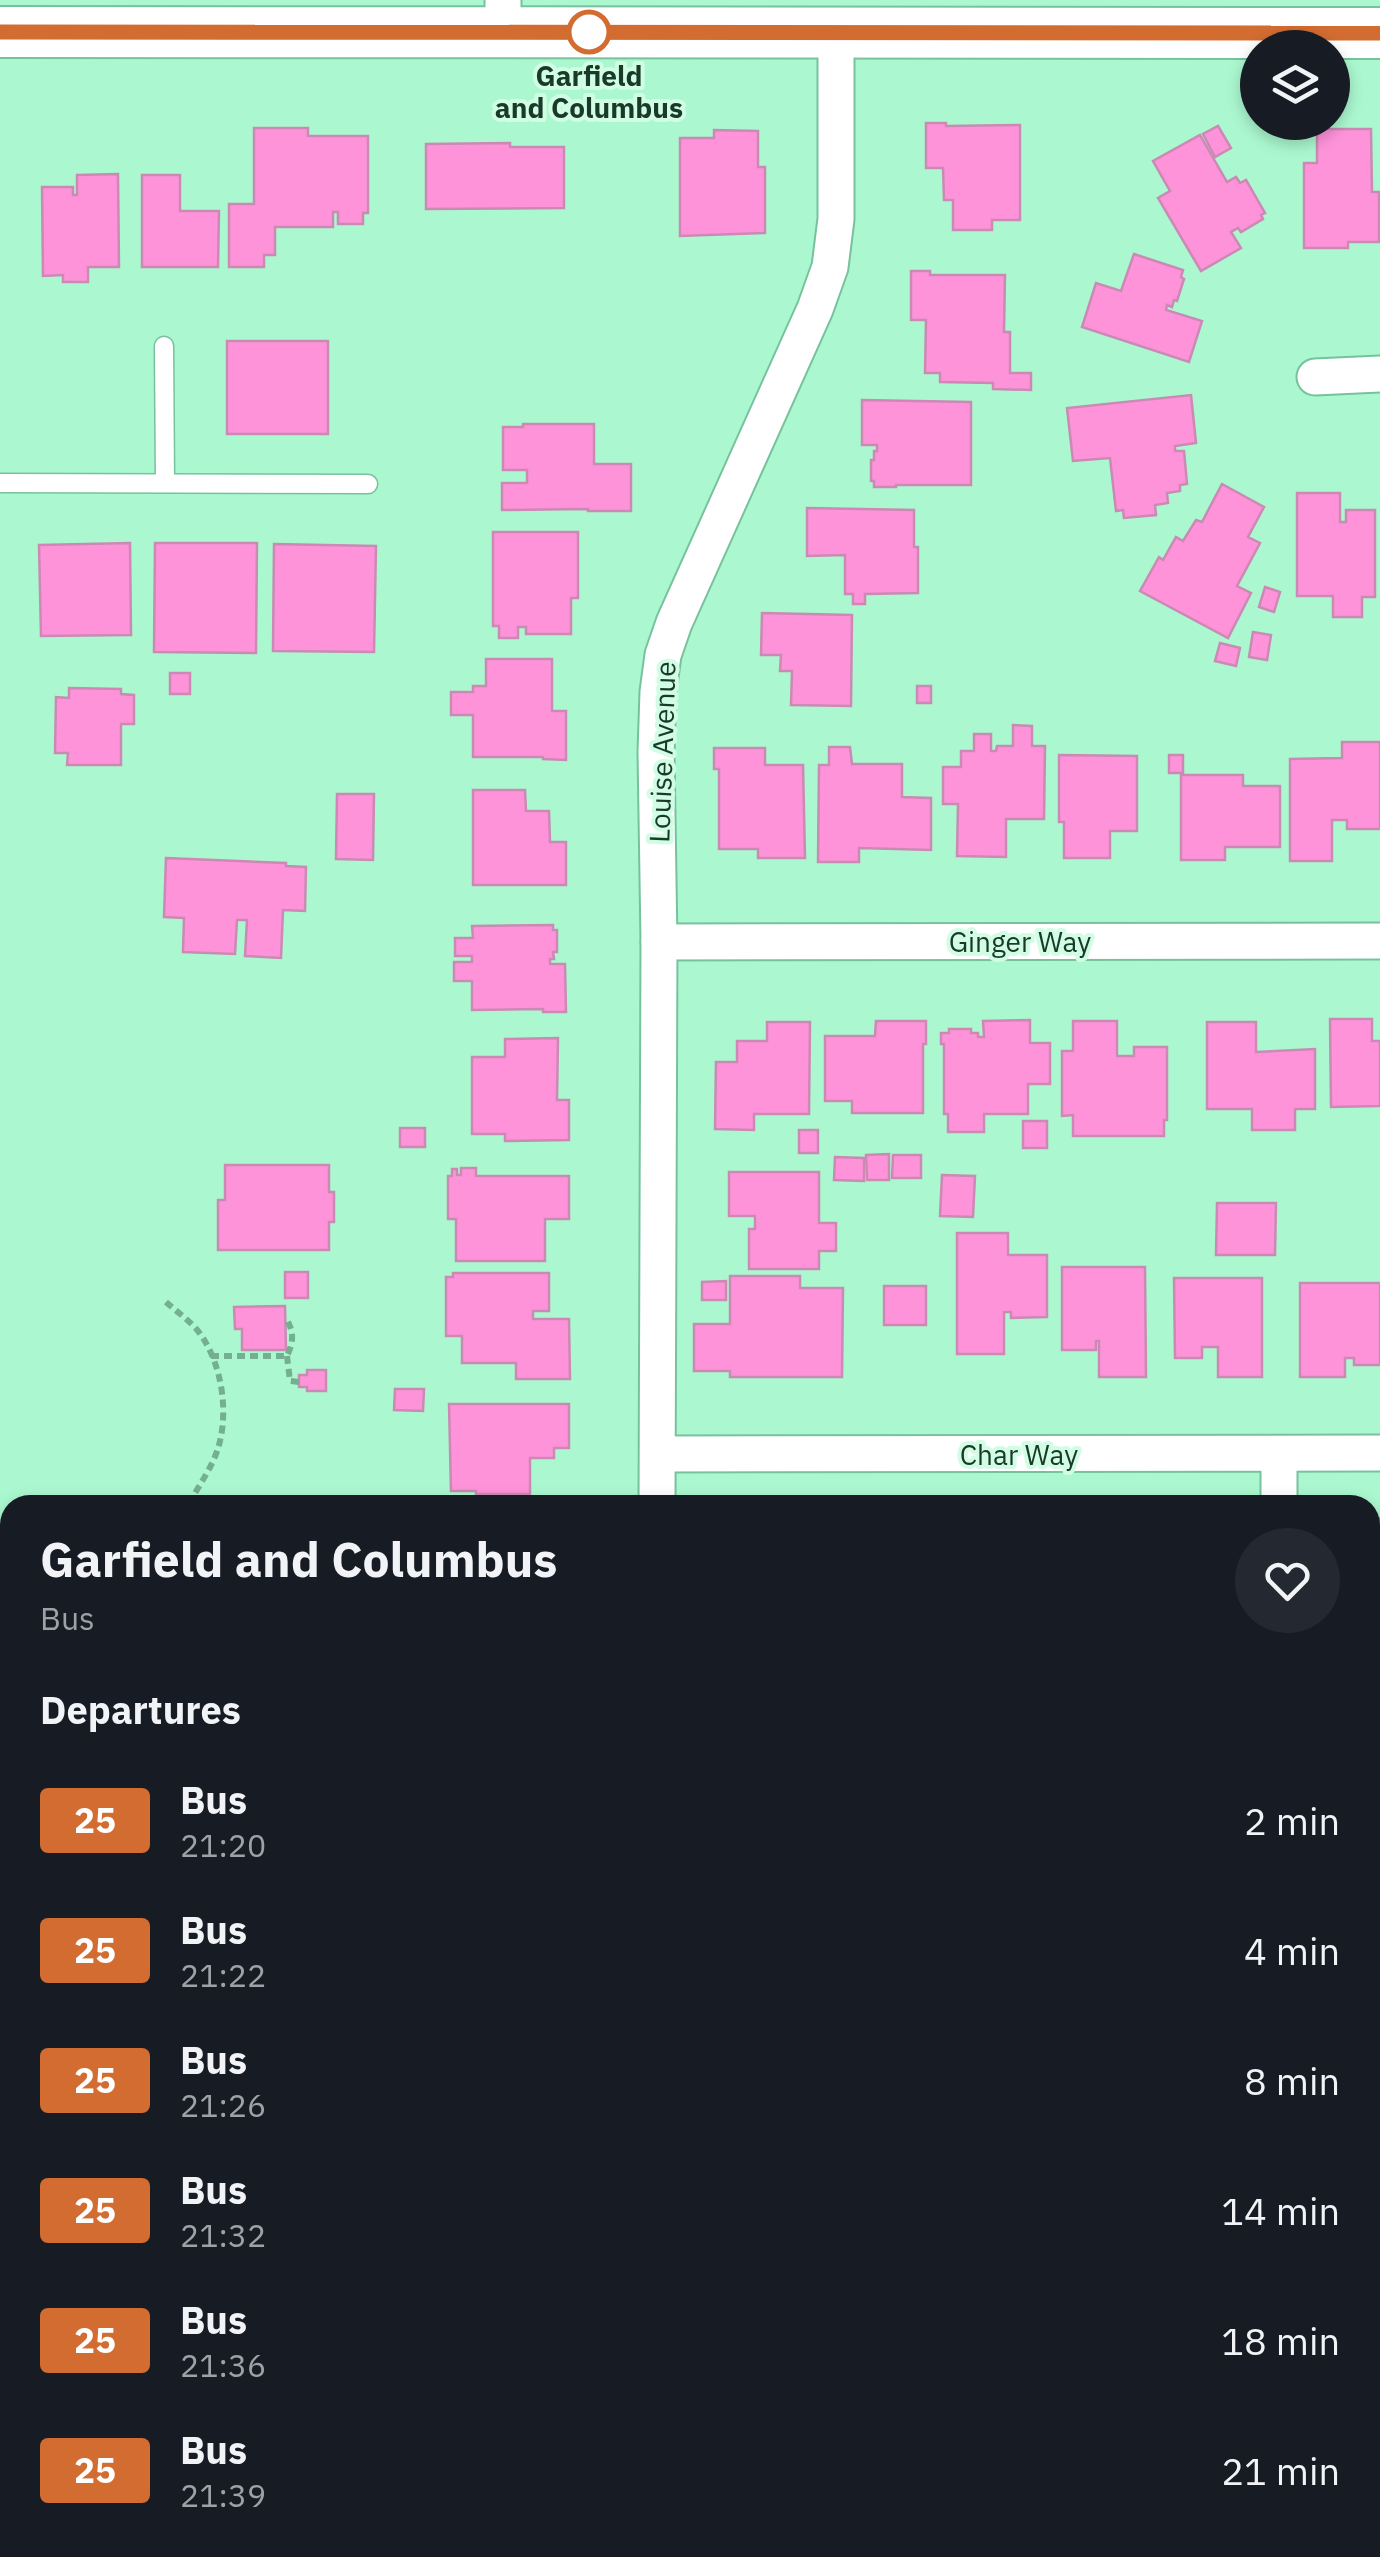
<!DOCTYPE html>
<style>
:root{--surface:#171b24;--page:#242831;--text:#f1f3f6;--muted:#9ea1a6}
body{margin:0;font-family:"IBM Plex Sans",sans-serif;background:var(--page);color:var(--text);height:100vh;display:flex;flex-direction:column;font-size:38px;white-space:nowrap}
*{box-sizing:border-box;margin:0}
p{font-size:32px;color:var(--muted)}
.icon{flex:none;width:55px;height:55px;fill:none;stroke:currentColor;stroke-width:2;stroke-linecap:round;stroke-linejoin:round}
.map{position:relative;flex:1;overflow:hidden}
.details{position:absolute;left:0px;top:1495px;width:1380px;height:1062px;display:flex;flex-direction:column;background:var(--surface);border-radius:30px 30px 0 0;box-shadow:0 5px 15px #0003}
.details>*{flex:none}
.badge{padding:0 20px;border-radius:8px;font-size:35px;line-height:65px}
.tools{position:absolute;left:1240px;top:30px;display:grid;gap:20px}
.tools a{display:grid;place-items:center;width:110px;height:110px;border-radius:50%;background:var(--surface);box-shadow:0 5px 15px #0003;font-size:50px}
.map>.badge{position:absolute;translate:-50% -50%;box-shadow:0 0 0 5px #fff}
h2{padding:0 40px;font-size:38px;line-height:90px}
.round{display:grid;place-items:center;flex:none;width:105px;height:105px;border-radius:52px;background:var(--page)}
.head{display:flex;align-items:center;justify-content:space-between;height:170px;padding:0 40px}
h1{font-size:48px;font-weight:700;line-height:75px}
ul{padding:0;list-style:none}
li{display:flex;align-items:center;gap:30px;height:130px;padding:0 40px}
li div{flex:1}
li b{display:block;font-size:38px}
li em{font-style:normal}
li .badge{min-width:110px;font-weight:700;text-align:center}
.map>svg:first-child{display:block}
.building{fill:#fe93da;stroke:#ca8ab3;stroke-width:2.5}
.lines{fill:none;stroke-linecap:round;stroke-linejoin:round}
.lane-casing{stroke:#77c29d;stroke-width:21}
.street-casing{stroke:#77c29d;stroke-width:39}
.secondary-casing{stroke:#77c29d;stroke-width:54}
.path{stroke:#73af90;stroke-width:6;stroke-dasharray:8 5;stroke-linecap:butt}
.lane{stroke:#fff;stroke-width:18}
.street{stroke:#fff;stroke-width:35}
.secondary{stroke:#fff;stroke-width:50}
.line-casing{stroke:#fff;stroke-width:22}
.line{stroke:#d36c31;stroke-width:15}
.stop-dot{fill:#fff;stroke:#d36c31;stroke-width:5}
.labels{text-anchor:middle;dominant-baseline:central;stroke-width:8;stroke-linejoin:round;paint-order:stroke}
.stop-label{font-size:28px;font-weight:bold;fill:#193929;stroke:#d1fde5}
.street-label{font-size:28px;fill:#193929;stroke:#d1fde5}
</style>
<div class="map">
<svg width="1380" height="2557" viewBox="0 0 1380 2557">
<rect width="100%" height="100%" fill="#abf8d0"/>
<!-- building -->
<g class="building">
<path d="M926,123H946V126L1020,125V220H992V230H953V200H944L943,168H926Z"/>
<path d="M1218,126L1231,148L1215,157L1203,134Z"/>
<path d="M254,128H308V136H368V213H363V224H338V212H333V227H275V255H264V267H229V204H254Z"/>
<path d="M1317,129H1371L1372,192H1379V242H1348V248H1304V163H1317Z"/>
<path d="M714,130L758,131V167H765V233L680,236V138H714Z"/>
<path d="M1200,135L1227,182L1236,177L1240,183L1246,180L1265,213L1261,215L1263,219L1241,232L1238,228L1231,232L1241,248L1201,271L1158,198L1170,191L1153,161Z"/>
<path d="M510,143V147H564V208L426,209V144Z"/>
<path d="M118,174L119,267H88V282H63V275L43,276L42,187H73V195H77V175Z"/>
<path d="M142,175H180V211H219L218,267H142Z"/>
<path d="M1134,254L1183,270L1181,277L1184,279L1177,301L1174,300L1172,307L1167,305L1166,310L1202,321L1189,362L1082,327L1096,283L1121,291Z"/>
<path d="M911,271H930V275H1005L1004,332H1010V373H1031V390L993,389V383L940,382V373H925L926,320H911Z"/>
<rect x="227" y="341" width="101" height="93"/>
<path d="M1191,395L1196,443L1175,446V451H1184L1187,484L1180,485V491L1167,493L1168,503L1155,505L1156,515L1124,518L1123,510L1116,511L1110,458L1073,461L1067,408Z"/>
<path d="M862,400L971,402V485H896V487H874V481H871V460H874V451H877V445H862Z"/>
<path d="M523,424H594V464H631V511H588V509L502,510V483H527V470H503V427H523Z"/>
<path d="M1222,484L1264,507L1248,537L1260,543L1237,586L1251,593L1228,638L1140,591L1159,557L1163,560L1176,537L1183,541L1196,520L1202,522Z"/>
<path d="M1297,493H1340V522H1346V510H1375V597H1362V617H1333V596H1297Z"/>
<path d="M807,508L914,510V547H918V593L865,594V604H853V594H845V555L807,556Z"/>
<path d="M493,532H578V598H571V634H526V627H518V638H499V626H493Z"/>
<path d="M130,543L131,635L41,636L39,545Z"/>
<path d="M155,543H257L256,653L154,652Z"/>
<path d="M274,544L376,546L374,652L273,651Z"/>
<path d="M1265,587L1280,592L1274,612L1259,607Z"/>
<path d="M762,613L852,615L851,706L791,705L792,671H780L781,655H761Z"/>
<path d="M1253,632L1271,635L1267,660L1249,657Z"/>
<path d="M1220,643L1240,648L1236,666L1215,661Z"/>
<path d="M486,659H552V711H566V760L543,759V757H473V715H451V692H473V686H486Z"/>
<rect x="170" y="673" width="20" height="21"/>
<rect x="917" y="686" width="14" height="17"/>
<path d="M69,688L121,689V694L134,695V724H121V765H67L68,753H55L56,697L69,698Z"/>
<path d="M1013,725L1032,726V746H1045L1044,819H1006V857L957,856L958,804H943V767H961V751H974V734H991V751H996L997,746H1013Z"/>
<path d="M1342,742H1380V829H1347V820H1332V861H1290V759L1342,758Z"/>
<path d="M829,747H850L852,764H902V797L931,798V850L859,848V862H818L819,765H829Z"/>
<path d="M714,748H765V765H803L805,858H758V849H719V769H714Z"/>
<path d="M1059,755L1137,756V831H1110V858H1064V822H1059Z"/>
<rect x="1169" y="755" width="14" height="18"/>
<path d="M1181,775H1243V786H1280V847H1225V860H1181Z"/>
<path d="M473,790H525L526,811H549L550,842H566V885H473Z"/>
<path d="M337,794H374L373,860L336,859Z"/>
<path d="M166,858L286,863V866L306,867L305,911L283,910L281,958L245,956L247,920H237L235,954L183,952L184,918L164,917Z"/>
<path d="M553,925V930H557V952H553L554,959H550V964H565L566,1012H543V1009L472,1010V981H454V962H472V956H455V938H473L472,926Z"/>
<path d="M1330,1019H1372V1041H1380V1106L1331,1107Z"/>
<path d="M1030,1020V1043H1050V1084H1028V1114H984V1132H948V1114H944V1044H941V1033H949V1029H971V1033H978V1037H984L983,1021Z"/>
<path d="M876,1021H926V1044H923V1113H852V1101H825V1036H875Z"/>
<path d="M1073,1021H1117V1056H1134V1047H1167V1120H1164V1136H1073V1115L1062,1116V1051H1073Z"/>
<path d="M767,1022H810L809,1114H754V1130L715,1129L716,1062H737V1041H767Z"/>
<path d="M1207,1022H1256V1052L1315,1049V1109H1295V1130H1252V1109H1207Z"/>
<path d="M558,1038L557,1100H569V1140L505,1141V1134H472V1057H505V1039Z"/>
<rect x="1023" y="1121" width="24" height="27"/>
<rect x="400" y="1128" width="25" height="19"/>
<rect x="799" y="1130" width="19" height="23"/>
<path d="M889,1154V1180H867L866,1155Z"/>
<path d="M893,1155H921V1178H892Z"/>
<path d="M835,1157L864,1158V1181L834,1180Z"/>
<path d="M225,1165H329V1192H334V1222H329V1250H218V1200H225Z"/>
<path d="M461,1168H476V1176H569V1219H545V1261H456V1219H448V1176H452V1169H457V1175H461Z"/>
<path d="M729,1172H819V1223H836V1251H819V1269H749V1229H755V1216H729Z"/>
<path d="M942,1175L975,1176L973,1217L940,1216Z"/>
<path d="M1217,1203H1276L1275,1255H1216Z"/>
<path d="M957,1233H1008V1255H1047V1317L1011,1318V1312H1004V1354H957Z"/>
<path d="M1062,1267H1145L1146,1377H1099V1341H1096V1350H1062Z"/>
<rect x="285" y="1272" width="23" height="26"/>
<path d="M453,1273H549V1311H533V1319H569L570,1379H516V1363H462V1336H446V1277H453Z"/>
<path d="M730,1276H800V1288H843L842,1377H730V1371H694V1324H730Z"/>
<path d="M1174,1278H1262V1377H1218V1347H1202V1358H1175Z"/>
<path d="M726,1281V1300H702V1282Z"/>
<path d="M1300,1283H1380V1365H1354V1358H1345V1377H1300Z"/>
<rect x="884" y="1286" width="42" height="39"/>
<path d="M285,1306L286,1350H242V1329H235L234,1307Z"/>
<path d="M307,1370H326V1391H307V1387H299V1375H307Z"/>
<path d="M395,1389H424L423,1411L394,1410Z"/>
<path d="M449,1404H569V1448H554V1458H530V1494H476V1491H451Z"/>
<path d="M1380,1517V1601H1370V1535H1375V1520H1380Z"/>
<rect x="1370" y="1635" width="10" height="90"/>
<rect x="1370" y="1778" width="10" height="108"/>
<rect x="1370" y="1913" width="10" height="89"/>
<rect x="1370" y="2015" width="10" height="87"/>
</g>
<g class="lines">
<defs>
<g id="lane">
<path d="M164,346L165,483"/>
<path d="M0,483L368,484"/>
</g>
<g id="street">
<path d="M503,0V32"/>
<path d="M1315,377L1380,374"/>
<path d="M659,942L1380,941"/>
<path d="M658,1454L1380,1453"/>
<path d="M657,1505L659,942L656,752L658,692L663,655L674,623L815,309L830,267L836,219V33"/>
<path d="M1279,1505V1454"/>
<path d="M1370,2185L1380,2184"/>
<path d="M0,2273H10"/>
</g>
<path id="secondary" d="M0,32L1380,33"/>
</defs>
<!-- lane casing -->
<use href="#lane" class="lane-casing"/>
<!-- street casing -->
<use href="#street" class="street-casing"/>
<!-- secondary casing -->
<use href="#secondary" class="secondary-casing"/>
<!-- path -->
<g class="path">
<path d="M166,1302C177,1312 192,1322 201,1335C221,1364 228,1407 220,1441C215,1464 199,1485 188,1505"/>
<path d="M211,1356H287C294,1341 294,1332 286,1318"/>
<path d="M287,1356L290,1381L299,1382"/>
</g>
<!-- lane -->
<use href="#lane" class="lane"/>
<!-- street -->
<use href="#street" class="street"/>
<!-- secondary -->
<use href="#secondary" class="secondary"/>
</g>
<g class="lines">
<defs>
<path id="line" d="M0,32L1380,33"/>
</defs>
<!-- line casing -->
<use href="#line" class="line-casing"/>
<!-- line -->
<use href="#line" class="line"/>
</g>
<!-- markers -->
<circle class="stop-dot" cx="589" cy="32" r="20"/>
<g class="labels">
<!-- stop labels -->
<g class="stop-label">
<text x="589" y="75">Garfield<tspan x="589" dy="32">and Columbus</tspan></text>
</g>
<!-- street labels -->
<g class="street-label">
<text transform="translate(662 752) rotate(-88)">Louise Avenue</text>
<text x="1020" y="941">Ginger Way</text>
<text x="1019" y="1454">Char Way</text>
</g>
</g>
</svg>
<div class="tools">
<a><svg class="icon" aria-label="layers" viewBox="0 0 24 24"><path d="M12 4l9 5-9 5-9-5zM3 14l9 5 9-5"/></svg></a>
</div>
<section class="details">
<div class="head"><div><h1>Garfield and Columbus</h1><p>Bus</p></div><a class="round"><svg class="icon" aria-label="heart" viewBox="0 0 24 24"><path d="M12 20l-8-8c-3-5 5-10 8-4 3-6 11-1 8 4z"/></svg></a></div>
<h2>Departures</h2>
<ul>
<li><span class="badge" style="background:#d36c31;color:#fff">25</span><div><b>Bus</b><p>21:20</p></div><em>2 min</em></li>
<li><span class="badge" style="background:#d36c31;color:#fff">25</span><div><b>Bus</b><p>21:22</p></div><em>4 min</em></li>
<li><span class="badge" style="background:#d36c31;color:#fff">25</span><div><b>Bus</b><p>21:26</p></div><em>8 min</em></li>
<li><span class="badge" style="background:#d36c31;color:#fff">25</span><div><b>Bus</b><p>21:32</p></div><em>14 min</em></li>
<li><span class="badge" style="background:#d36c31;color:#fff">25</span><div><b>Bus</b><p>21:36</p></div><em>18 min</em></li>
<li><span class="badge" style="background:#d36c31;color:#fff">25</span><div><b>Bus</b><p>21:39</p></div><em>21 min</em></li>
</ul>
</section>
</div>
